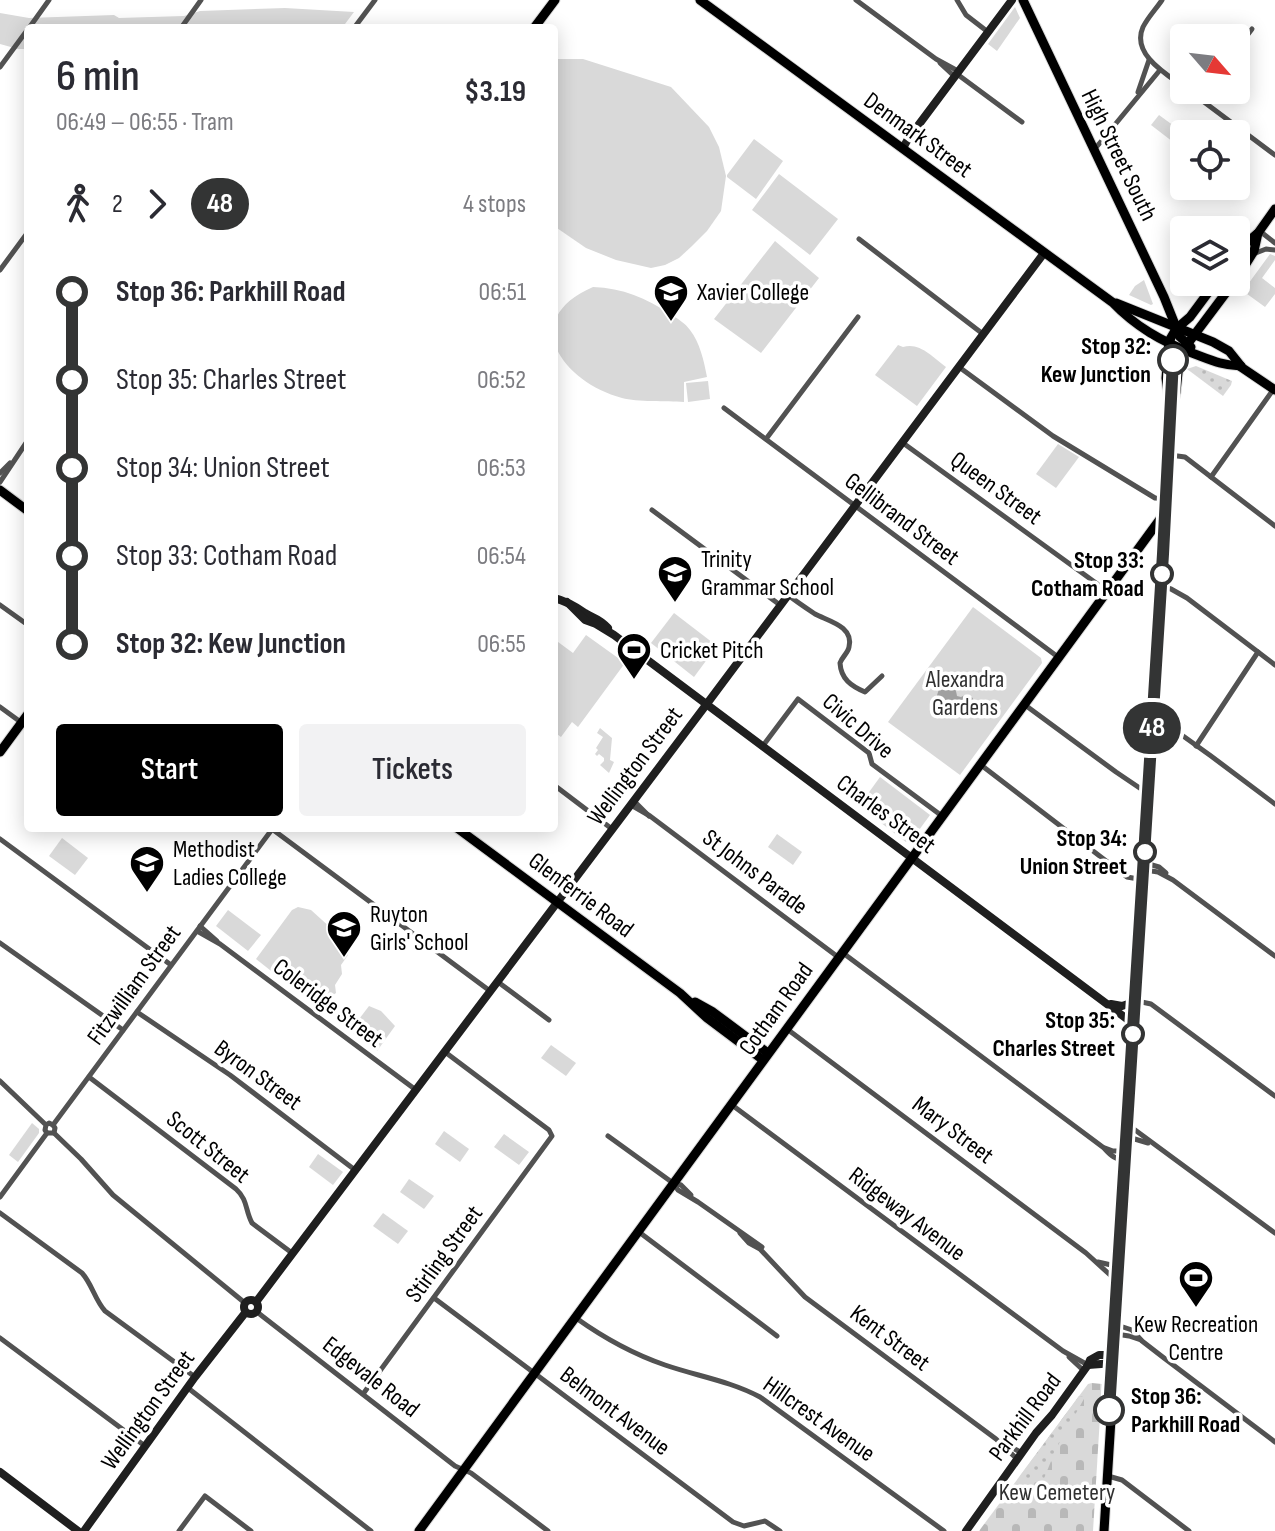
<!DOCTYPE html>
<meta charset="utf-8">
<style>
:root{--surface:#fff;--page:#f2f2f3;--text:#2b2b33;--muted:#7c7c81;--accent:#000}
body{margin:0;font-family:"Sofia Sans Condensed",sans-serif;background:var(--page);color:var(--text);height:100vh;display:flex;flex-direction:column;font-size:30px;white-space:nowrap}
*{box-sizing:border-box;margin:0}
p{font-size:26px;color:var(--muted)}
.icon{flex:none;width:44px;height:44px;fill:none;stroke:currentColor;stroke-width:2;stroke-linecap:round;stroke-linejoin:round}
.map{position:relative;flex:1;overflow:hidden}
.side{position:absolute;left:24px;top:24px;width:534px;height:808px;display:flex;flex-direction:column;background:var(--surface);border-radius:8px;box-shadow:0 4px 20px #0003}
.side>*{flex:none}
.badge{padding:0 16px;border-radius:26px;font-size:28px;line-height:52px}
.needle{width:52px;rotate:118deg}
.fabs{position:absolute;left:1170px;top:24px;display:grid;gap:16px}
.fabs a{display:grid;place-items:center;width:80px;height:80px;border-radius:8px;background:var(--surface);box-shadow:0 4px 20px #0003;font-size:40px}
.map>.badge{position:absolute;translate:-50% -50%;box-shadow:0 0 0 4px #fff}
.legs{display:flex;align-items:center;gap:12px;height:88px;padding:0 32px;font-size:26px}
.legs p{margin-inline-start:auto}
.summary{display:flex;align-items:center;justify-content:space-between;height:136px;padding:0 32px}
h1{font-size:44px;font-weight:600;line-height:60px}
.action{display:flex;gap:16px;margin-top:auto;padding:16px 32px}
.action a{flex:1;height:92px;border-radius:8px;background:var(--accent);color:#fff;font-size:32px;font-weight:600;line-height:92px;text-align:center}
.action a+a{background:var(--page);color:var(--text)}
ul{padding:0 32px;list-style:none}
li{display:flex;align-items:center;gap:28px;height:88px;font-size:30px}
li i{display:grid;place-items:center;width:12px;height:100%;margin:0 10px;background:currentColor}
li i::after{content:'';width:20px;height:20px;margin:-10px;border:6px solid;border-radius:50%;background:var(--surface)}
li p{margin-inline-start:auto}
li:first-child i{background:linear-gradient(#0000 50%,currentColor 0)}
li:last-child i{background:linear-gradient(currentColor 50%,#0000 0)}
.map>svg:first-child{display:block}
.green{fill:#d9d9d9}
.cemetery{fill:url(#cemetery-stones)}
.garden{fill:url(#garden-dots)}
.water{fill:url(#water-ripples)}
.lines{fill:none;stroke-linecap:round;stroke-linejoin:round}
.primary-casing{stroke:#dbdbdb;stroke-width:11}
.street{stroke:#525252;stroke-width:5}
.secondary{stroke:#1f1f1f;stroke-width:8}
.primary{stroke:#000;stroke-width:9}
.tram{stroke:#000;stroke-width:2}
.line-1-casing{stroke:#fff;stroke-width:18}
.line-1{stroke:#333434;stroke-width:12}
.stop-1-dot{fill:#fff;stroke:#333434;stroke-width:4}
.labels{text-anchor:middle;dominant-baseline:central;stroke-width:7;stroke-linejoin:round;paint-order:stroke}
.street-label{font-size:24px;fill:#000;stroke:#fff}
.poi-label{font-size:24px;fill:#000;stroke:#fff;text-anchor:start}
.stop-label{font-size:24px;font-weight:bold;fill:#000;stroke:#fff;text-anchor:end}
.park-label{font-size:24px;fill:#303030;stroke:#fff}
</style>
<div class="map">
<svg width="1275" height="1531" viewBox="0 0 1275 1531">
<defs>
<pattern id="cemetery-stones" width="16" height="16" patternUnits="userSpaceOnUse" patternTransform="scale(2)"><rect width="16" height="16" fill="#d9d9d9"/><path d="M2 7V4a2 2 0 0 1 4 0v3zM10 15v-3a2 2 0 0 1 4 0v3z" fill="#b8b8b8"/></pattern>
<pattern id="garden-dots" width="8" height="8" patternUnits="userSpaceOnUse" patternTransform="scale(2)"><rect width="8" height="8" fill="#d9d9d9"/><path d="M2 2h.1M6 6h.1" fill="none" stroke="#b8b8b8" stroke-width="1.8" stroke-linecap="round"/></pattern>
<pattern id="water-ripples" width="26" height="14" patternUnits="userSpaceOnUse" patternTransform="scale(2)"><rect width="26" height="14" fill="#a0a0a0"/><path d="M2 4q2-2 4 0t4 0M15 11q2-2 4 0t4 0" fill="none" stroke="#888"/></pattern>
</defs>
<rect width="100%" height="100%" fill="#fff"/>
<!-- green -->
<g class="green">
<path d="M1015,7L1020,18L997,51L988,44Z"/>
<path d="M285,8L354,12L342,28H28V49H18L0,44V13L29,18L114,15L119,18L184,16L200,11Z"/>
<path d="M554,59H583L671,87L709,127L719,147L726,176L721,211L707,231L692,246L679,258L665,265L651,268L616,260L586,248L554,226Z"/>
<path d="M1159,115L1185,134L1177,145L1151,125Z"/>
<path d="M754,139L783,161L756,199L727,177V175Z"/>
<path d="M779,174L838,219L810,255L752,210Z"/>
<path d="M775,241L819,278L761,353L714,319Z"/>
<path d="M1270,254L1275,256V260L1262,278L1275,288V294L1265,307L1243,291Z"/>
<path d="M1144,280L1153,304L1151,305L1129,295L1135,286Z"/>
<path d="M593,287C623,288 646,298 670,314C677,318 685,323 690,330C700,343 704,361 707,377L684,382V402C667,401 637,402 622,398C563,382 517,320 593,287Z"/>
<path d="M898,345L903,347C920,342 932,357 946,367L917,406L875,375Z"/>
<path d="M708,381L710,399L688,402L686,383Z"/>
<path d="M1058,444L1079,457L1056,488L1036,474Z"/>
<path d="M973,607L1041,658L1042,663L960,775L888,722Z"/>
<path d="M674,613L717,646L694,677L651,643Z"/>
<path d="M586,635L625,663L578,727L572,722L561,737L554,732V639L573,653Z"/>
<path d="M600,728L612,738L610,760L614,762L609,773L600,765L604,761V758L599,754L597,756L595,754L598,750L596,748L603,737L597,733Z"/>
<path d="M880,777L930,815L911,841L906,842L859,806Z"/>
<path d="M777,834L802,852L793,865L768,847Z"/>
<path d="M62,838L88,858L75,875L49,856Z"/>
<path d="M298,907L311,910L343,939L347,945L348,955L341,965L342,974L335,985L336,993L333,995L335,997L323,1012L256,959L292,910Z"/>
<path d="M228,910L261,935L248,951L216,926Z"/>
<path d="M369,1006L381,1011L395,1026L377,1051L350,1031Z"/>
<path d="M551,1045L576,1063L566,1076L541,1058Z"/>
<path d="M32,1123L39,1129V1133L18,1162L9,1155Z"/>
<path d="M444,1131L469,1149L460,1162L435,1144Z"/>
<path d="M504,1134L529,1152L519,1165L494,1147Z"/>
<path d="M318,1154L343,1172L333,1185L309,1167Z"/>
<path d="M409,1179L434,1196L424,1209L400,1192Z"/>
<path d="M383,1213L408,1231L398,1244L373,1226Z"/>
</g>
<!-- cemetery -->
<path class="cemetery" d="M1092,1383L1102,1384L1093,1531H979L1088,1384Z"/>
<!-- garden -->
<g class="garden">
<path d="M1196,366L1232,381L1231,385L1223,396L1187,369Z"/>
<path d="M1079,1396L1085,1397L1056,1449L1036,1498L1025,1489V1479L1020,1476Z"/>
</g>
<!-- water -->
<path class="water" d="M945,681C953,683 956,688 957,696L961,697L965,695L973,698L969,711H963L960,703L955,701L948,707L940,706L936,702C937,693 939,687 945,681Z"/>
<g class="lines">
<defs>
<g id="primary">
<path d="M700,0L1112,302C1136,327 1161,341 1192,353C1211,360 1220,365 1241,366"/>
<path d="M1023,0L1164,297L1180,337L1191,347"/>
<path d="M534,28L555,0"/>
<path d="M1236,255L1243,246L1258,233L1275,209"/>
<path d="M1236,280L1254,251L1258,233"/>
<path d="M1116,303L1213,342L1229,351L1241,366"/>
<path d="M1238,365L1275,390"/>
<path d="M1170,410L1166,378L1169,341L1176,329L1190,317L1216,282"/>
<path d="M0,490L28,511"/>
<path d="M0,752L28,714"/>
<path d="M457,828L680,993L707,1018L763,1060"/>
<path d="M695,1002L713,1012L768,1053"/>
<path d="M419,1531L1166,511"/>
<path d="M1104,1531L1163,587L1171,414L1176,392L1180,354L1234,282"/>
</g>
</defs>
<!-- primary casing -->
<use href="#primary" class="primary-casing"/>
<!-- street -->
<g class="street">
<path d="M856,0L936,59L958,71"/>
<path d="M957,0L966,15L988,32"/>
<path d="M1162,0C1156,9 1148,17 1143,27C1131,54 1166,74 1184,87"/>
<path d="M29,28L49,0"/>
<path d="M181,28L201,0"/>
<path d="M354,28L375,0"/>
<path d="M1236,50L1252,29"/>
<path d="M940,63L954,76"/>
<path d="M0,67L28,29"/>
<path d="M957,74L1022,122"/>
<path d="M1188,90L1275,155"/>
<path d="M1138,92L1149,60"/>
<path d="M1199,98L1206,90"/>
<path d="M1094,150L1160,70"/>
<path d="M1261,232L1275,243"/>
<path d="M859,239L983,334"/>
<path d="M1253,254L1266,249L1275,250"/>
<path d="M0,270L28,232"/>
<path d="M959,367L1053,436L1155,498L1167,499"/>
<path d="M724,408L1058,657"/>
<path d="M766,439L858,317"/>
<path d="M903,443L1107,591"/>
<path d="M1170,455L1185,457L1275,526"/>
<path d="M0,473L10,463"/>
<path d="M1211,477L1273,390"/>
<path d="M0,482L28,440"/>
<path d="M652,510L780,605"/>
<path d="M1164,587L1171,589L1187,598L1275,665"/>
<path d="M788,595C797,602 806,608 815,614C828,621 854,626 849,647C848,653 842,657 840,663C841,679 851,686 865,692L882,676"/>
<path d="M0,605L28,625"/>
<path d="M1025,705L1116,772L1150,795"/>
<path d="M0,707L22,723"/>
<path d="M1155,718L1165,723L1211,756L1275,804"/>
<path d="M1196,746L1258,652"/>
<path d="M762,747L798,699L869,753L872,764L942,816"/>
<path d="M981,765L1127,877L1144,880"/>
<path d="M554,785L612,829"/>
<path d="M634,801L649,816"/>
<path d="M631,805L650,816L838,957"/>
<path d="M272,829L490,991"/>
<path d="M0,839L171,965"/>
<path d="M1145,863L1159,867L1166,873"/>
<path d="M1145,870L1158,872L1173,880L1275,956"/>
<path d="M200,926L217,941"/>
<path d="M197,931L220,944L416,1090"/>
<path d="M0,943L123,1030"/>
<path d="M843,953L1104,1148C1111,1156 1116,1160 1127,1160"/>
<path d="M498,982L549,1020"/>
<path d="M1137,1001L1151,1004L1275,1096"/>
<path d="M137,1012L230,1075L355,1170"/>
<path d="M787,1029L1086,1253L1119,1283"/>
<path d="M89,1077L236,1189C248,1200 245,1210 252,1223L292,1253"/>
<path d="M0,1081L46,1125L45,1130L47,1133H54L55,1128L53,1125L49,1123L46,1125"/>
<path d="M732,1105L1063,1351L1088,1365"/>
<path d="M53,1125L273,828"/>
<path d="M1131,1127L1275,1233"/>
<path d="M54,1133L81,1159L113,1195L245,1303"/>
<path d="M608,1136L673,1183L678,1190L698,1202L762,1247"/>
<path d="M1128,1137L1148,1143"/>
<path d="M1105,1148L1113,1151H1127"/>
<path d="M674,1183L681,1185L691,1195"/>
<path d="M0,1197L47,1133"/>
<path d="M0,1213L82,1273C92,1284 95,1300 105,1311L195,1377"/>
<path d="M639,1232L777,1336"/>
<path d="M740,1233L749,1243L760,1249L805,1297L996,1439L1017,1459"/>
<path d="M1098,1262L1120,1267"/>
<path d="M434,1298L733,1522L744,1526L765,1521L780,1531"/>
<path d="M257,1312L455,1466L471,1473L548,1531"/>
<path d="M576,1318C604,1338 633,1354 665,1365C697,1376 730,1381 760,1397L944,1531"/>
<path d="M1117,1325L1132,1330L1142,1341L1164,1358L1275,1442"/>
<path d="M1116,1334L1129,1336L1141,1340"/>
<path d="M0,1338L145,1446"/>
<path d="M1069,1357L1084,1371"/>
<path d="M188,1388L371,1531"/>
<path d="M363,1394L552,1136L549,1130L445,1052"/>
<path d="M1004,1443L1022,1453"/>
<path d="M1108,1476L1122,1480L1189,1531"/>
<path d="M179,1531L205,1496L251,1531"/>
</g>
<!-- secondary -->
<g class="secondary">
<path d="M903,148L908,139L1012,0"/>
<path d="M554,598C566,601 575,606 585,613C595,619 599,618 608,628"/>
<path d="M567,602L585,620L596,624L614,635L1135,1025"/>
<path d="M1111,1004L1122,1006L1137,1001"/>
<circle cx="251" cy="1307" r="7"/>
<path d="M256,1302L706,705L1044,253"/>
<path d="M1088,1365L1114,1363"/>
<path d="M0,1472L78,1531"/>
<path d="M84,1531L195,1377L245,1313"/>
<path d="M966,1531L1036,1433L1052,1415L1088,1365L1090,1360L1099,1355H1115"/>
</g>
<!-- primary -->
<use href="#primary" class="primary"/>
<!-- tram -->
<g class="tram">
<path d="M1021,0L1168,311L1174,333L1163,554L1102,1531"/>
<path d="M0,493L28,513"/>
<path d="M454,828L749,1046C758,1051 766,1052 774,1046"/>
<path d="M416,1531L1148,533L1162,510"/>
</g>
</g>
<g class="lines">
<defs>
<path id="line-1" d="M1109,1410L1163,554L1173,360"/>
</defs>
<!-- line-1 casing -->
<use href="#line-1" class="line-1-casing"/>
<!-- line-1 -->
<use href="#line-1" class="line-1"/>
</g>
<!-- icons -->
<defs>
<symbol id="school-pin" viewBox="-11 -11 22 30"><path d="M0 17L-7.5 6A9.5 9.5 0 1 1 7.5 6Z" fill="#000" stroke="#fff"/><path d="M0-5L7-2L0 1L-7-2ZM-4 1L0 2.5L4 1V4Q0 6-4 4Z" fill="#fff"/></symbol>
<symbol id="stadium-pin" viewBox="-11 -11 22 30"><path d="M0 17L-7.5 6A9.5 9.5 0 1 1 7.5 6Z" fill="#000" stroke="#fff"/><path d="M0-5a6.5 5 0 1 0 0 10a6.5 5 0 1 0 0-10ZM-3.5-1.8h7v3.6h-7Z" fill="#fff"/></symbol>
</defs>
<g fill-rule="evenodd">
<use href="#school-pin" x="651" y="272" width="40" height="54"/>
<use href="#school-pin" x="655" y="553" width="40" height="54"/>
<use href="#stadium-pin" x="614" y="630" width="40" height="54"/>
<use href="#school-pin" x="127" y="843" width="40" height="54"/>
<use href="#school-pin" x="324" y="908" width="40" height="54"/>
<use href="#stadium-pin" x="1176" y="1258" width="40" height="54"/>
</g>
<!-- markers -->
<g class="stop-1-dot">
<circle cx="1173" cy="360" r="14"/>
<circle cx="1162" cy="574" r="10"/>
<circle cx="1145" cy="852" r="10"/>
<circle cx="1133" cy="1034" r="10"/>
<circle cx="1109" cy="1410" r="14"/>
</g>
<g class="labels">
<!-- street labels -->
<g class="street-label">
<text transform="translate(918 135) rotate(36)">Denmark Street</text>
<text transform="translate(1119 155) rotate(64)">High Street South</text>
<text transform="translate(996 488) rotate(36)">Queen Street</text>
<text transform="translate(902 519) rotate(37)">Gellibrand Street</text>
<text transform="translate(858 726) rotate(41)">Civic Drive</text>
<text transform="translate(635 766) rotate(-53)">Wellington Street</text>
<text transform="translate(886 814) rotate(36)">Charles Street</text>
<text transform="translate(755 872) rotate(37)">St Johns Parade</text>
<text transform="translate(581 895) rotate(37)">Glenferrie Road</text>
<text transform="translate(134 985) rotate(-54)">Fitzwilliam Street</text>
<text transform="translate(328 1003) rotate(37)">Coleridge Street</text>
<text transform="translate(776 1009) rotate(-54)">Cotham Road</text>
<text transform="translate(258 1075) rotate(36)">Byron Street</text>
<text transform="translate(953 1130) rotate(37)">Mary Street</text>
<text transform="translate(208 1147) rotate(39)">Scott Street</text>
<text transform="translate(907 1214) rotate(37)">Ridgeway Avenue</text>
<text transform="translate(444 1254) rotate(-54)">Stirling Street</text>
<text transform="translate(890 1338) rotate(37)">Kent Street</text>
<text transform="translate(371 1377) rotate(38)">Edgevale Road</text>
<text transform="translate(148 1410) rotate(-54)">Wellington Street</text>
<text transform="translate(615 1411) rotate(37)">Belmont Avenue</text>
<text transform="translate(1025 1417) rotate(-53)">Parkhill Road</text>
<text transform="translate(819 1419) rotate(35)">Hillcrest Avenue</text>
</g>
<!-- poi labels -->
<g class="poi-label">
<text x="697" y="292">Xavier College</text>
<text x="701" y="559">Trinity<tspan x="701" dy="28">Grammar School</tspan></text>
<text x="660" y="650">Cricket Pitch</text>
<text x="173" y="849">Methodist<tspan x="173" dy="28">Ladies College</tspan></text>
<text x="370" y="914">Ruyton<tspan x="370" dy="28">Girls' School</tspan></text>
<text x="1196" y="1324" text-anchor="middle">Kew Recreation<tspan x="1196" dy="28">Centre</tspan></text>
</g>
<!-- stop labels -->
<g class="stop-label">
<text x="1151" y="346">Stop 32:<tspan x="1151" dy="28">Kew Junction</tspan></text>
<text x="1144" y="560">Stop 33:<tspan x="1144" dy="28">Cotham Road</tspan></text>
<text x="1127" y="838">Stop 34:<tspan x="1127" dy="28">Union Street</tspan></text>
<text x="1115" y="1020">Stop 35:<tspan x="1115" dy="28">Charles Street</tspan></text>
<text x="1131" y="1396" text-anchor="start">Stop 36:<tspan x="1131" dy="28">Parkhill Road</tspan></text>
</g>
<!-- park labels -->
<g class="park-label">
<text x="965" y="679">Alexandra<tspan x="965" dy="28">Gardens</tspan></text>
<text x="1057" y="1492">Kew Cemetery</text>
</g>
</g>
</svg>
<div class="fabs">
<a><svg class="needle" viewBox="-14 -14 28 28"><path d="M0-13l5 13h-10z" fill="#e53935"/><path d="M0 13l5-13h-10z" fill="#7c7c81"/></svg></a>
<a><svg class="icon" aria-label="locate" viewBox="0 0 24 24"><circle cx="12" cy="12" r="6"/><path d="M12 2v4M12 18v4M2 12h4M18 12h4"/></svg></a>
<a><svg class="icon" aria-label="layers" viewBox="0 0 24 24"><path d="M12 4l9 5-9 5-9-5zM3 14l9 5 9-5"/></svg></a>
</div>
<b class="badge" style="left:1152px;top:728px;background:#333434;color:#fff">48</b>
<section class="side">
<div class="summary"><div><h1>6 min</h1><p>06:49 – 06:55 · Tram</p></div><b>$3.19</b></div>
<div class="legs"><svg class="icon" aria-label="walk" viewBox="0 0 24 24"><circle cx="13" cy="4" r="2"/><path d="M13 8l-2 6 4 7M11 14l-3 7M7 12l3-4h3l4 4"/></svg>2<svg class="icon" aria-label="forward" viewBox="0 0 24 24"><path d="M9 5l7 7-7 7"/></svg><b class="badge" style="background:#333434;color:#fff">48</b><p>4 stops</p></div>
<ul>
<li><i style="color:#333434"></i><b>Stop 36: Parkhill Road</b><p>06:51</p></li>
<li><i style="color:#333434"></i><span>Stop 35: Charles Street</span><p>06:52</p></li>
<li><i style="color:#333434"></i><span>Stop 34: Union Street</span><p>06:53</p></li>
<li><i style="color:#333434"></i><span>Stop 33: Cotham Road</span><p>06:54</p></li>
<li><i style="color:#333434"></i><b>Stop 32: Kew Junction</b><p>06:55</p></li>
</ul>
<div class="action"><a>Start</a><a>Tickets</a></div>
</section>
</div>
